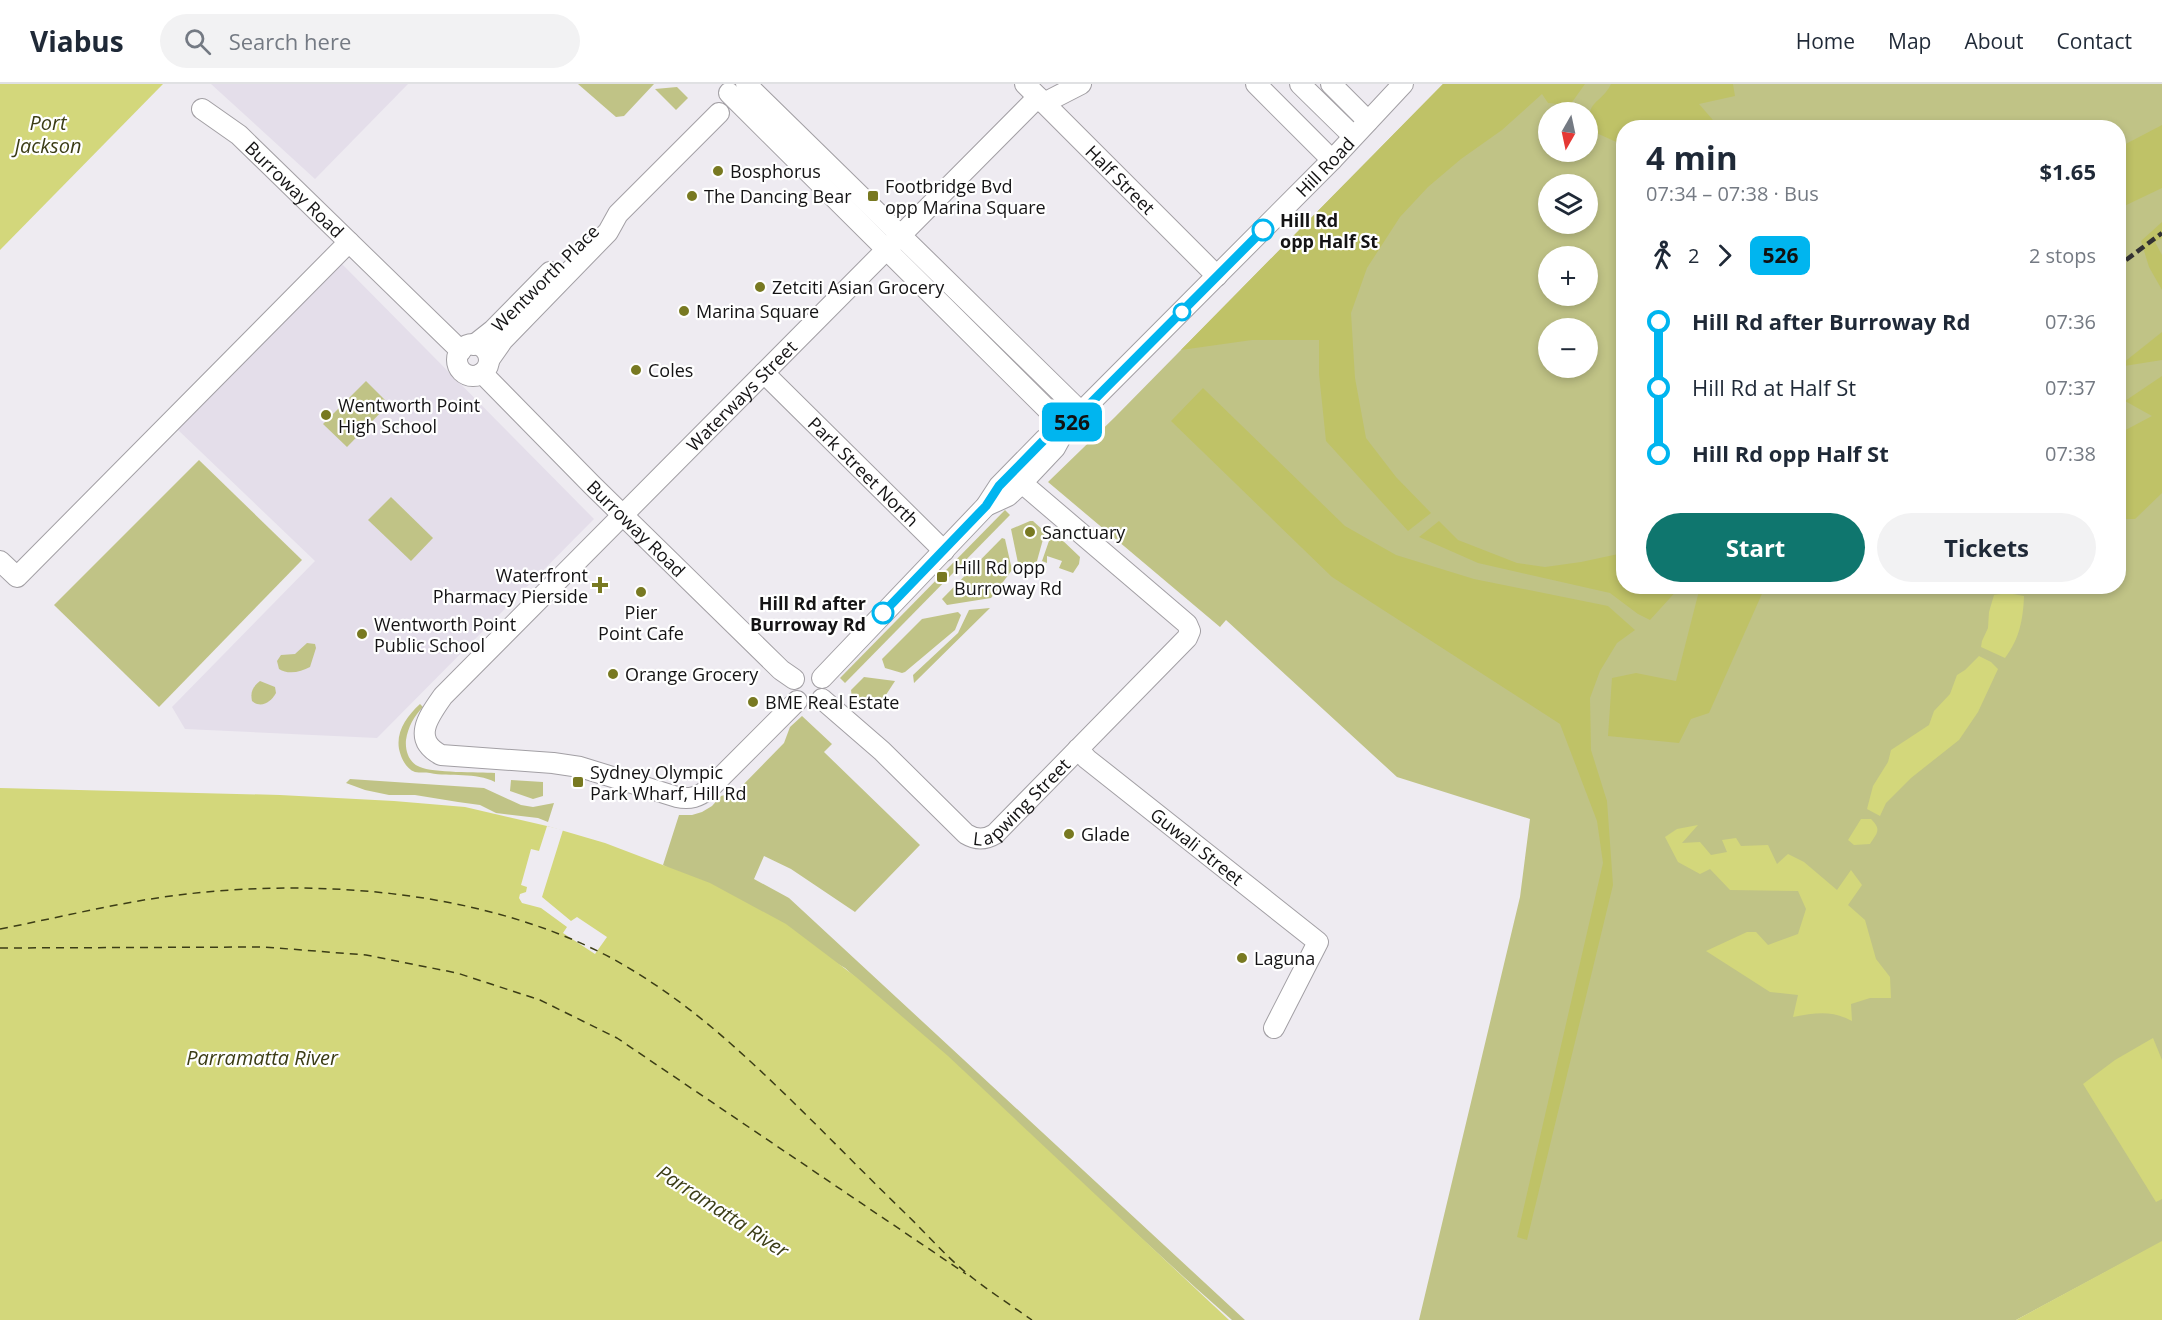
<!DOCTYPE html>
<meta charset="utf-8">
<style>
:root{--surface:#fff;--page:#f2f2f3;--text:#1f2937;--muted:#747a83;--line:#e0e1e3;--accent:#0f766e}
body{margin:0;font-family:"Open Sans",sans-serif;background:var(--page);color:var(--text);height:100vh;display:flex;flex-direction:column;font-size:22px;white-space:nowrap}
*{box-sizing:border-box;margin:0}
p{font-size:20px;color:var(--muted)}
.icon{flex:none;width:33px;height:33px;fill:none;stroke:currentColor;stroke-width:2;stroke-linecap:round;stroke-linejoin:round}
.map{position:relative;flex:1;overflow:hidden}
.panel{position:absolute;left:1616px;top:36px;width:510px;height:474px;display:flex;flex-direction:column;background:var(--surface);border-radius:24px;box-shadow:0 3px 9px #0003}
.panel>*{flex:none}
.badge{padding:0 12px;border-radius:9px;font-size:21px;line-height:39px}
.needle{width:39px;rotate:189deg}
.tools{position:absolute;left:1538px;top:18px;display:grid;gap:12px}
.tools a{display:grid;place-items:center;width:60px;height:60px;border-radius:50%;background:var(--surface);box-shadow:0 3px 9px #0003;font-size:30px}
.map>.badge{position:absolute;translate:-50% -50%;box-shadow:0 0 0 3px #fff}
.legs{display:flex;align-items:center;gap:9px;height:66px;padding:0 30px;font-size:20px}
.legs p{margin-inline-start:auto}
.summary{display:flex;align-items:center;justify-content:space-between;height:102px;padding:0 30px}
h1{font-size:33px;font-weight:700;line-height:45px}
.button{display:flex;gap:12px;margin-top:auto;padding:12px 30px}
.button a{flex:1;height:69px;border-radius:36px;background:var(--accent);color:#fff;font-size:24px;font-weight:700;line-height:69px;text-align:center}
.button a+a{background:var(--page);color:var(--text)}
ul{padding:0 30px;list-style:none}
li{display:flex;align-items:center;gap:21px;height:66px;font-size:22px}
li i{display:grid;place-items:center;width:9px;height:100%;margin:0 8px;background:currentColor}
li i::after{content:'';width:15px;height:15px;margin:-8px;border:4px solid;border-radius:50%;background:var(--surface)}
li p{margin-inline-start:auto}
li:first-child i{background:linear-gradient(#0000 50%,currentColor 0)}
li:last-child i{background:linear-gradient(currentColor 50%,#0000 0)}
header{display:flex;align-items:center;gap:36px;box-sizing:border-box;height:84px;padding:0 30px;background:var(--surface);border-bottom:2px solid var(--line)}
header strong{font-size:28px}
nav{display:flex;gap:33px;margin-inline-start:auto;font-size:21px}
.search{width:420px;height:54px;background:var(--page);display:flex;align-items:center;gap:15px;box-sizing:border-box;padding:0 21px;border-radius:33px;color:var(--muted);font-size:22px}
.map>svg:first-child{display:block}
.built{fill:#e4deea}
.green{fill:#c0c386;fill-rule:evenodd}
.forest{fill:#bfc267}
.water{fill:#d3d77b}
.pier{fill:#eeebf1}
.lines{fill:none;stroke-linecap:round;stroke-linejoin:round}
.ferry{stroke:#3c3d16;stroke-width:1.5;stroke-dasharray:8 6;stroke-linecap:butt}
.minor-casing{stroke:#a29fa4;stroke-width:22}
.minor{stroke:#fff;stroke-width:20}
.rail{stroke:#323132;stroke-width:4.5;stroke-dasharray:9 4.5;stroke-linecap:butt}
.line-1-casing{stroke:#fff;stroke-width:14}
.line-1{stroke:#00b5ef;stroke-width:9}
.poi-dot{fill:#787921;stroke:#fff;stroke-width:2}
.stop-1-dot{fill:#fff;stroke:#00b5ef;stroke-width:3}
.labels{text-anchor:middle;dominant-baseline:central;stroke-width:4.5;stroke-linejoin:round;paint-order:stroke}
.street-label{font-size:18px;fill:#141314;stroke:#fff}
.poi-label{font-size:18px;fill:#141314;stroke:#fff;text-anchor:start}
.stop-label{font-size:18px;font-weight:bold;fill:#141314;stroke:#fff;text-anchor:start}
.water-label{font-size:20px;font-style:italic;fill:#3c3d16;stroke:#fff}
</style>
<header>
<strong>Viabus</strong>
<div class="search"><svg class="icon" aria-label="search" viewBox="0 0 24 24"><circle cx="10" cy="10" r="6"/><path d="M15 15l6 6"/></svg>Search here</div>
<nav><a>Home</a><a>Map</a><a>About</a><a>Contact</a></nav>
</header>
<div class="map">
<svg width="2162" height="1236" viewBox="0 0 2162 1236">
<rect width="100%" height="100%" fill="#eeebf1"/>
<!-- built -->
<g class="built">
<path d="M211,0H408L315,95Z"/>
<path d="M341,179L594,435L377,654L185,645L172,623L315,477L177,345Z"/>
</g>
<!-- green -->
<g class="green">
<path d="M578,0H654L624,32L616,33Z"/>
<path d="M1443,0H2162V1158L2016,1236H1419L1520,813L1530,735L1397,693L1226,536L1220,543L1048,398L1115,333ZM1548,28H1587V68H1548ZM1623,44H2118V502H1623ZM1548,100H1587V140H1548ZM1548,172H1587V212H1548ZM1548,244H1587V284H1548Z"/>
<path d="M677,3L688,14L676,26L655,5Z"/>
<path d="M366,297L389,320L347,363L323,340Z"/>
<path d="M199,376L302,476L159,623L54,521Z"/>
<path d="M391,413L433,454L411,477L368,436Z"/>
<path d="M1005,426L1010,431L845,599L840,594Z"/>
<path d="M1030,437H1033L1045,448L1037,477L1034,480L1018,479L1011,445Z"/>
<path d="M1002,454L1005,455L1012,486L991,514L947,521L942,515Z"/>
<path d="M1050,454H1060L1080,473L1079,480L1073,489L1059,484L1062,477L1047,472V479L1042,477Z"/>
<path d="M990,524L914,599L913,591L958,549L969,526Z"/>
<path d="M958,528L961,531L955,546L905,588L902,589L885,584L882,575L922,535Z"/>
<path d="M307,559L315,560L316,564L310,583C301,588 288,591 279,585L277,577L281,571L295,570Z"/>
<path d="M864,593L895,597L882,617L858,620L852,615L851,606Z"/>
<path d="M260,597L275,603L276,609C271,618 261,625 252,617C250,607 253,603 260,597Z"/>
<path d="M420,620L423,623C414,632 408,643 406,656C405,667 409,679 420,683C433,689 478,688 495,689V698C476,688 450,693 430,689C425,688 420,689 415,688C406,685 401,674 399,665C396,647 407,632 420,620Z"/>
<path d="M802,632L832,660L824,668L920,761L855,828L791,785L764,772L754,795L789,814L1245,1236H1232L1197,1205L845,884L663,781L679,731H692L702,728L712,722L721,712L736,708L784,659L790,643Z"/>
<path d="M350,695L484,704L521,721L533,723L554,719L548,738L538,734L496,729L480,721L458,718L415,711H389L365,706L346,699Z"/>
<path d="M511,696L543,698V712L533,715L510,707Z"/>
</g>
<!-- forest -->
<g class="forest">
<path d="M1443,0H1585L1570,21L1548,19L1542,10L1502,46L1461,75L1428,103L1400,133L1367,184L1351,229L1355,294L1366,354L1396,393L1431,429L1408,447L1326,357L1319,290V256H1252L1181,266Z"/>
<path d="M1611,0H1733L1735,12L1699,20L1719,43L1623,44V61L1592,47C1583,16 1601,21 1611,0Z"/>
<path d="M2162,41V104L2118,125V64Z"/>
<path d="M2162,138V154L2155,158L2162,171V206L2149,183L2141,157Z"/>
<path d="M2162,248V276L2118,283Z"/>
<path d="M2162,292V409L2135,435H2118V350L2152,332L2125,317Z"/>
<path d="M1203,304L1345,442L1396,471L1474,495L1608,522L1635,546L1617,559L1600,587L1590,614L1591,666L1607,717L1613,801L1527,1156L1517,1153L1603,779L1597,737L1560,640L1332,493L1171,337Z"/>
<path d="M1439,437L1458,456L1517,479L1545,483L1581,478L1623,469V502L1680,503L1650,536L1638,530L1610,509L1478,479L1419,453Z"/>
<path d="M1700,503H1765L1709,629L1691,635L1679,659L1608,652L1612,594L1636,589L1676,597Z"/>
</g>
<!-- water -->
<g class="water">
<path d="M0,0H163L0,166Z"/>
<path d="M2007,502V509L2024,512C2023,535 2020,554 2005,574L1981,563L1982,557L1988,544L1989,528L1994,511L2001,510V503Z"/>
<path d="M1979,572L1991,578L1998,585L1978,628L1959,656L1911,694L1886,719L1880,732L1867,725L1873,702L1888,678L1891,666L1929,641L1934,627L1950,610L1957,591L1965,586Z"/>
<path d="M0,704L280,711L394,717L465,723L547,742L605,759L710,799L786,840L856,893L948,972L1229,1236H0Z"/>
<path d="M1861,735H1871C1882,746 1877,749 1870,760L1854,761L1848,756Z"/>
<path d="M1698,741L1682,759L1700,758L1711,771L1727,768L1722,756L1736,754L1741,762L1768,761L1777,780L1788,770L1804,778L1837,806L1851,786L1862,801L1848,821L1865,836L1876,875L1890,893L1891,914H1870L1851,920L1852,937C1831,926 1816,929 1793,933L1798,911L1770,908L1706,867L1747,848H1756L1768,861L1798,850L1806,825L1798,807L1730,806L1710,785L1700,790L1678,778L1665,753L1677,745Z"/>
<path d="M2153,954L2162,976V1115L2156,1118L2083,1000L2115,976Z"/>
<path d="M2162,1157V1236H2016Z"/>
</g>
<!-- pier -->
<path class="pier" d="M547,742L563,746L542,813L571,837L577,833L607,853L595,870L563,849L567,843L541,824L522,819L519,814L520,810L526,808L527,803L521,801L531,765L539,767Z"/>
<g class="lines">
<!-- ferry -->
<g class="ferry">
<path d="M0,845C62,833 124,817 187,810C326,794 490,808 615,876C656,899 695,928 730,959C791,1013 847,1073 905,1129C928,1151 949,1176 974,1195C992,1209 1012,1222 1032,1236"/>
<path d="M0,864L264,863L366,871L457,889L540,916L617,954L966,1190"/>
</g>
<defs>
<g id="minor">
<path d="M746,0L1081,328"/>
<path id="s1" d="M1025,0L1217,192"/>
<path d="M1256,0L1332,76"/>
<path d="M1300,0L1353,52"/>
<path d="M1331,0L1368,37"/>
<path d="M729,9L1066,344"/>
<path d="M1044,19L1081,0"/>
<path id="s2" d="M202,25L239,51L461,267"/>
<circle cx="473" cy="276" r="16"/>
<path d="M474,261L493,246L550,188"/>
<path d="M489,276L503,256L608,148L618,130L719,29"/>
<path id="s3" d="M482,289L592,401L781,586L794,595"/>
<path id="s4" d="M764,289L944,467"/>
<path id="s5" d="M986,422L1008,412L1022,399L1055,364L1066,344L1081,328L1332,76L1403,0"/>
<path d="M0,477L17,493L349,158"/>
<path d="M822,594L986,422L999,402L1045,355L1066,344"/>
<path id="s6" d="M822,615L882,667L966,750C976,756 985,756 995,750L1187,554L1190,547L1187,540L1022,399"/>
<path id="s7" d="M797,617L709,705C698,713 690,716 677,713L580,683L553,679L441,671C411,655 429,632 443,612L1038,13"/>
<path id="s8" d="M1078,665L1087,675L1318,858L1274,944"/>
</g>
</defs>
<!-- minor casing -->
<use href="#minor" class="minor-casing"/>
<!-- minor -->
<use href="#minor" class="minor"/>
<!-- rail -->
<path class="rail" d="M2126,176L2162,149"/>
</g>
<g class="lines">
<defs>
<path id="line-1" d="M883,529L986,422L999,402L1045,355L1066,344L1263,146"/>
</defs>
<!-- line-1 casing -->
<use href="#line-1" class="line-1-casing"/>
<!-- line-1 -->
<use href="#line-1" class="line-1"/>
</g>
<!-- markers -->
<g class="poi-dot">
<circle cx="718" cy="87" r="6"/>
<circle cx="692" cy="112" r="6"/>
<rect x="867" y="106" width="12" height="12" rx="3"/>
<circle cx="760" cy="203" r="6"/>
<circle cx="684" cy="227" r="6"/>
<circle cx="636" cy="286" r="6"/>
<circle cx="326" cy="331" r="6"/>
<circle cx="1030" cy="448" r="6"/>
<rect x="936" y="487" width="12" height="12" rx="3"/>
<path d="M597 492h6v6h6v6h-6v6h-6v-6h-6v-6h6z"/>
<circle cx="641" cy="508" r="6"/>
<circle cx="362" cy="550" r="6"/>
<circle cx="613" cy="590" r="6"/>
<circle cx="753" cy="618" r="6"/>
<rect x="572" y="692" width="12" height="12" rx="3"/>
<circle cx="1069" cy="750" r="6"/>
<circle cx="1242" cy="874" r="6"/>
</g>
<g class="stop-1-dot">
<circle cx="1263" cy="146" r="10"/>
<circle cx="1182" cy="228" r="8"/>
<circle cx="883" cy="529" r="10"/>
</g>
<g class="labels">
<!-- street labels -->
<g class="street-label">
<text stroke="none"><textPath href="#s5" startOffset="482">Hill Road</textPath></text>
<text stroke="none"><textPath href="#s1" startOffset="135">Half Street</textPath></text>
<text stroke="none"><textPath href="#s2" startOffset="123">Burroway Road</textPath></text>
<text transform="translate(545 194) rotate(-45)">Wentworth Place</text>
<text stroke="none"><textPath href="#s7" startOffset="894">Waterways Street</textPath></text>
<text stroke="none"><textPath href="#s4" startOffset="140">Park Street North</textPath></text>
<text stroke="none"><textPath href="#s3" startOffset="219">Burroway Road</textPath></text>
<text stroke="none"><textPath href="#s6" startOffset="268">Lapwing Street</textPath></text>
<text stroke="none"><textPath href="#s8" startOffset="154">Guwali Street</textPath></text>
</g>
<!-- poi labels -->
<g class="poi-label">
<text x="730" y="87">Bosphorus</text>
<text x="885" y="102">Footbridge Bvd<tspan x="885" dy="21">opp Marina Square</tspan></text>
<text x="704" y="112">The Dancing Bear</text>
<text x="772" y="203">Zetciti Asian Grocery</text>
<text x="696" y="227">Marina Square</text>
<text x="648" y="286">Coles</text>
<text x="338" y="321">Wentworth Point<tspan x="338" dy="21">High School</tspan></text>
<text x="1042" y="448">Sanctuary</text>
<text x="954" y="483">Hill Rd opp<tspan x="954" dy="21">Burroway Rd</tspan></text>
<text x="588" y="491" text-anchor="end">Waterfront<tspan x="588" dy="21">Pharmacy Pierside</tspan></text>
<text x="641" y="528" text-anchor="middle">Pier<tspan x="641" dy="21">Point Cafe</tspan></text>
<text x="374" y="540">Wentworth Point<tspan x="374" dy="21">Public School</tspan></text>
<text x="625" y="590">Orange Grocery</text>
<text x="765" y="618">BME Real Estate</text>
<text x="590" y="688">Sydney Olympic<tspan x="590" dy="21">Park Wharf, Hill Rd</tspan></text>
<text x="1081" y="750">Glade</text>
<text x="1254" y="874">Laguna</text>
</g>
<!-- stop labels -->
<g class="stop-label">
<text x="1280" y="136">Hill Rd<tspan x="1280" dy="21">opp Half St</tspan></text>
<text x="866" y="519" text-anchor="end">Hill Rd after<tspan x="866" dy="21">Burroway Rd</tspan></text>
</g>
<!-- water labels -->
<g class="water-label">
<text x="48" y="38">Port<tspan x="48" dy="23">Jackson</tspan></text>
<text x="262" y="973">Parramatta River</text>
<text transform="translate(723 1127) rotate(33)">Parramatta River</text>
</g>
</g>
</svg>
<div class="tools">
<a><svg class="needle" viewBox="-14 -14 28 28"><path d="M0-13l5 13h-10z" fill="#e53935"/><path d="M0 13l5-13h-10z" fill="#747a83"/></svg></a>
<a><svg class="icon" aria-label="layers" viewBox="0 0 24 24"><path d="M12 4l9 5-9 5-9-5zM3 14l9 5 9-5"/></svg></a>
<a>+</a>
<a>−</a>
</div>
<b class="badge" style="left:1072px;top:338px;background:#00b5ef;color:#111">526</b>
<section class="panel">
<div class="summary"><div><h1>4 min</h1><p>07:34 – 07:38 · Bus</p></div><b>$1.65</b></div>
<div class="legs"><svg class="icon" aria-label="walk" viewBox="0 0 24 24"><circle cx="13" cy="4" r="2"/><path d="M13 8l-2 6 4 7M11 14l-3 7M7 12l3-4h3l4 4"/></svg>2<svg class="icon" aria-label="forward" viewBox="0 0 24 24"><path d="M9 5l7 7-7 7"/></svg><b class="badge" style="background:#00b5ef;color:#111">526</b><p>2 stops</p></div>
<ul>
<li><i style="color:#00b5ef"></i><b>Hill Rd after Burroway Rd</b><p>07:36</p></li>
<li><i style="color:#00b5ef"></i><span>Hill Rd at Half St</span><p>07:37</p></li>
<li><i style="color:#00b5ef"></i><b>Hill Rd opp Half St</b><p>07:38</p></li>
</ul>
<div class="button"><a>Start</a><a>Tickets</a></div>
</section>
</div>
